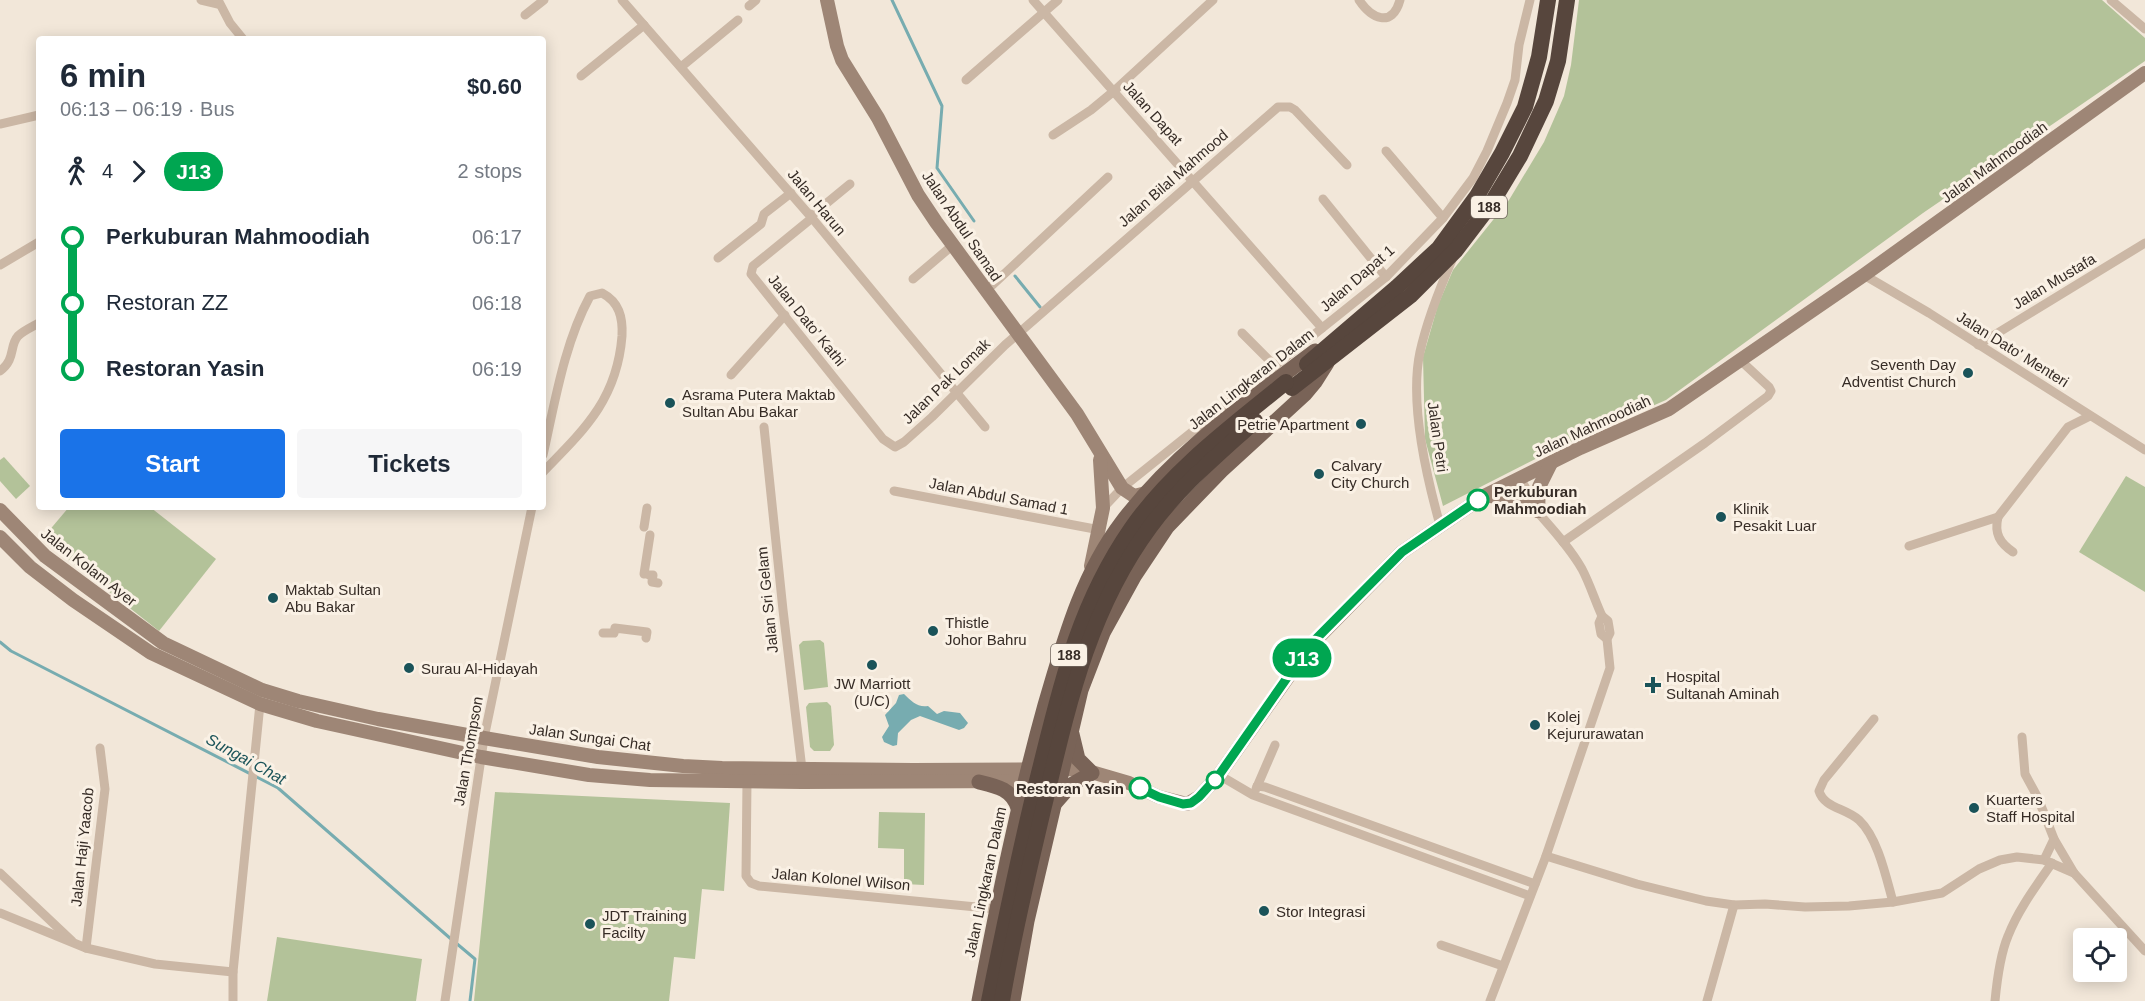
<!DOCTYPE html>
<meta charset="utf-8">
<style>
:root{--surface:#fff;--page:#f6f6f7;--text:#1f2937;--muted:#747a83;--accent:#1a73e8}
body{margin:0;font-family:Arial,sans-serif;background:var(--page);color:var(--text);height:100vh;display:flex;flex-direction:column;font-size:22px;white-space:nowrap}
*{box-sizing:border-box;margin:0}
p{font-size:20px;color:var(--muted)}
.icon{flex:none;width:33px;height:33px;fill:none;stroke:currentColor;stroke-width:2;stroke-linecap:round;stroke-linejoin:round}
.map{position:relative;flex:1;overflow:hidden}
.details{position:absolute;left:36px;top:36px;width:510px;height:474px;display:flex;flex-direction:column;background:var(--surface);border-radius:6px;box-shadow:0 3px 15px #0003}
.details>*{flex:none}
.badge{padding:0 12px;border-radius:20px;font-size:21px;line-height:39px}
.fabs{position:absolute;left:2073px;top:928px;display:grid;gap:12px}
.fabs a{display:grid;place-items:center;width:54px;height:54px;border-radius:6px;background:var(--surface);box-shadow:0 3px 15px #0003;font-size:30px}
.map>.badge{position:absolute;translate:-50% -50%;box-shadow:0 0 0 3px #fff}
.legs{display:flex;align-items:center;gap:9px;height:66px;padding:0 24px;font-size:20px}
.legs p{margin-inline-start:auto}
.overview{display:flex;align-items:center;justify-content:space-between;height:102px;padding:0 24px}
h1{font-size:33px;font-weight:700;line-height:45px}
.cta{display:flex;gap:12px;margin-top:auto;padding:12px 24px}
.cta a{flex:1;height:69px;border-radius:6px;background:var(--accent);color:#fff;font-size:24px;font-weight:700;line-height:69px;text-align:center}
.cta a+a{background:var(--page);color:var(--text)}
ul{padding:0 24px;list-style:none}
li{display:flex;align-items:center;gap:21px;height:66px;font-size:22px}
li i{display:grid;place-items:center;width:9px;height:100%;margin:0 8px;background:currentColor}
li i::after{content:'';width:15px;height:15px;margin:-8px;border:4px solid;border-radius:50%;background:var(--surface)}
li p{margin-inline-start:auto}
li:first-child i{background:linear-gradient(#0000 50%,currentColor 0)}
li:last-child i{background:linear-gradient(currentColor 50%,#0000 0)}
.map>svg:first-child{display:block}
.green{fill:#b3c299}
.water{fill:#77acb0}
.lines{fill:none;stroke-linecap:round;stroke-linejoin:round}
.stream{stroke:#77acb0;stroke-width:3}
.street{stroke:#cbb7a5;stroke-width:9}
.secondary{stroke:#9e8676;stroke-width:14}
.primary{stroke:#796357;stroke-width:15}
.highway{stroke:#57463d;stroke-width:16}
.highway-bridge{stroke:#57463d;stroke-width:16}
.line-1-casing{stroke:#fff;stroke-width:14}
.line-1{stroke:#00a651;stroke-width:9}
.poi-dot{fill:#1a5359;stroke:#faf1e5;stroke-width:2}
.stop-1-dot{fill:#fff;stroke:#00a651;stroke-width:3}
.labels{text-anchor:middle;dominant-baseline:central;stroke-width:6;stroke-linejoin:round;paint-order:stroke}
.shield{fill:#faf1e5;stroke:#71675f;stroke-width:1.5}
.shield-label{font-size:14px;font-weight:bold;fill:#362c26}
.street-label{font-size:15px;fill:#362c26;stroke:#faf1e5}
.poi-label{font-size:15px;fill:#362c26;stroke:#faf1e5;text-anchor:start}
.stop-label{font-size:15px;font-weight:bold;fill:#362c26;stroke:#faf1e5;text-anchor:start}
.water-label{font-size:16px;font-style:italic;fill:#1a5359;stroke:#faf1e5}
</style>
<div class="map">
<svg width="2145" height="1001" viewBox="0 0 2145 1001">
<rect width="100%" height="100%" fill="#f2e7d9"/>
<!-- green -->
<g class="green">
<path d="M1579,0H2102L2145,38V61L1923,213L1666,400L1559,447L1443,506L1425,439L1423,357L1438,305L1453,270L1509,200L1544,142L1564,96L1571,65Z"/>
<path d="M4,457L30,486L16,499L0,481V460Z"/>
<path d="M2126,476L2145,487V592L2079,552Z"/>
<path d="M69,507H150L216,559L159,631L42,539Z"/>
<path d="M820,640L824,643L828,687L804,690L799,645L803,641Z"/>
<path d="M827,702L831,706L834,745L830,751H814L810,747L806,707L809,703Z"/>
<path d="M495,792L730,803L724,891L702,889L695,959L674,957L669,1001H474Z"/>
<path d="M879,812L925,813L924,885L904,884V849L878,848Z"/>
<path d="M277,937L422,959L416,1001H267Z"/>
</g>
<!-- water -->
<path class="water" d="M904,694C911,701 918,708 928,706L937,714L944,711L960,713L968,723L964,728L959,730L920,716L911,720L898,733L897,745L893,746L884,742L882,737L889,726L885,715L896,703L899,695Z"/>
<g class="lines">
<!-- stream -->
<g class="stream">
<path d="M892,0L942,106L937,168L974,221"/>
<path d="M1015,276L1040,307"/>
<path d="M0,642L11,651L278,788L451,939"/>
<path d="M456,943L475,959L470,1001"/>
</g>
<!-- street -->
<g class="street">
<path d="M201,0L218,4"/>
<path d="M218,0L230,23L243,39"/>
<path d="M622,0L812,218L985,427"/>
<path d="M1033,0L1322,328"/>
<path d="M1359,0C1371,18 1392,29 1400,0"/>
<path d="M2111,0L2145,29"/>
<path d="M749,6L756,0"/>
<path d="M525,15L544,0"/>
<path d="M681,67L738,20"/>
<path d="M581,76L644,25"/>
<path d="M966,80L1058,0"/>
<path d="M0,124L39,115"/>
<path d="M1053,135L1091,110L1114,91L1213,0"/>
<path d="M1386,151L1443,218"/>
<path d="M1323,199L1386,277"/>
<path d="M811,216L850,184"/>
<path d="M812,218L753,266L751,274L883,439L895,447L904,442L932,417L1005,345L1278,107H1290L1295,110L1347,165"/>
<path d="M718,258L761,224L764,214L791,193"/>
<path d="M0,265L39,242"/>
<path d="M1864,275L1929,313L2145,450"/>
<path d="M913,279L953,245"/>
<path d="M986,291L1108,177"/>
<path d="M1242,333L1275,366"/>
<path d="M1978,345L2145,243"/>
<path d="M0,371C16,359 9,346 18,336C23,331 32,327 39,323"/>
<path d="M731,375L785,315"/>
<path d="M764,427L783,610L802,769"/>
<path d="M543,455C555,402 564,344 590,296L602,293C619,302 623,317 622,336C617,399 585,429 543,472"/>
<path d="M1520,478L1536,506"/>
<path d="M894,491L1100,530"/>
<path d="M1103,508L1122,488L1386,277L1443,218L1473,178L1487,151L1507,103L1515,80L1519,45L1530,0"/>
<path d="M1998,517C1994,534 2000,543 2013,552"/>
<path d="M1440,525C1426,475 1409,403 1420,352C1427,320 1439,290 1452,260"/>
<path d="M644,527L647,508"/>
<path d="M1563,542L1705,443L1768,396L1771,391L1769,387L1740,360"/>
<path d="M1909,546L1998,517L2068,427L2090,416"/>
<path d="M644,574L650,535"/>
<path d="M649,575H653L652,582L658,583"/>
<path d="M1602,616L1599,623L1601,634L1607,639"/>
<path d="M603,633H614L615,628L647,632L646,638"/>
<path d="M1874,719L1824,780L1819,791C1824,808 1846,808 1859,820C1878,838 1886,877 1893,902"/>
<path d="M2022,737L2025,774L2038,798L2054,839L2074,873L2145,951"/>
<path d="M1219,775L1253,795L1530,896"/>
<path d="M747,781L746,876L751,883L759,886L997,909"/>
<path d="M1257,786L1265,787L1535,884"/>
<path d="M1256,789L1275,745"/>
<path d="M1546,856L1637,884L1706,901L1734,905L1765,904L1805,907L1849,906L1893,902L1942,893L1979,869L2000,860L2017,857L2044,860L2074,873"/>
<path d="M2044,860L2054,839"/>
<path d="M0,873L72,941"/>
<path d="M0,913L86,948L155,964L233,972"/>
<path d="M1441,945L1503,966"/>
<path d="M86,948L105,789L100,748"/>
<path d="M233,1001V972L260,704"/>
<path d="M445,1001L484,738L532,507"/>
<path d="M1490,1001L1546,856L1610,668L1607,639L1610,633L1608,621L1602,616C1595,601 1590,584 1582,569C1563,536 1534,512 1513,481"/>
<path d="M1707,1001L1734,905"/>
<path d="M1995,1001C1997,980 2000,955 2008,936C2018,910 2036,886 2052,863"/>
</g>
<!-- secondary -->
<g class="secondary">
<path d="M827,0L837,46L842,60L878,118L918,195L936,222L1077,414L1122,488L1134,496L1146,493"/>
<path d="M1487,496L1510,497L1538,511"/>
<path d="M0,510L45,556L163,643L262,690L298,701L378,719L484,738L598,757L683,766L722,768L913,770L1081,769L1129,783L1159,797L1187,804L1199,797L1219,775L1310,646L1402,552L1484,496L1580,448L1669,409L1864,275L2145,73"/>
<path d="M1538,511L1539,487L1551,463"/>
<path d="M0,537L30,567L73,600L151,653L260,704L317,721L481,757L589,775L650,780L802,782L1036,781"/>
<path d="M1091,566L1103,508L1100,460"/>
</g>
<!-- primary -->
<g class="primary">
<path d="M979,782C996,786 1012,789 1018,808"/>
<path d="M1056,802L1071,785L1092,773L1078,759L1072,734"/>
<path d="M979,1001C998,901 1018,802 1045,705C1064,641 1081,576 1122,522C1175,452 1246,403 1315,351"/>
<path d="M1013,1001L1027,921L1081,690L1103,633L1135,575L1167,527L1221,471L1305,394L1315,382L1327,363"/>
</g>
<!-- highway -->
<g class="highway">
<path d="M1307,364L1397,287L1439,248L1477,196L1502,153L1525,107L1539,57L1548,0"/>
<path d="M1292,388L1410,296L1456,250L1491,204L1520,156L1546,101L1558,61L1567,0"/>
</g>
<!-- highway-bridge -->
<g class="highway-bridge">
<path d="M989,1001C1005,922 1021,843 1041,765C1062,680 1080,603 1131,529C1171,471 1232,426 1286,382"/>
<path d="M1002,1001C1013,935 1029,870 1044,806C1068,706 1088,611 1150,527C1179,487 1219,454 1255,421"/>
</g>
</g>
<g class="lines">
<defs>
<path id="line-1" d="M1140,788L1159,797L1183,804L1191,803L1199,797L1219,775L1310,645L1402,552L1478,500"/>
</defs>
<!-- line-1 casing -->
<use href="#line-1" class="line-1-casing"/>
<!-- line-1 -->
<use href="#line-1" class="line-1"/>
</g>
<!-- markers -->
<g class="poi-dot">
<circle cx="1968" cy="373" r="6"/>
<circle cx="670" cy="403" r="6"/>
<circle cx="1361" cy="424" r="6"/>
<circle cx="1319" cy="474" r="6"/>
<circle cx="1721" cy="517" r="6"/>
<circle cx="273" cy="598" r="6"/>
<circle cx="933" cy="631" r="6"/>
<circle cx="872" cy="665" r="6"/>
<circle cx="409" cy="668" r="6"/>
<path d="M1650 676h6v6h6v6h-6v6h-6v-6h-6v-6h6z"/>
<circle cx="1535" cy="725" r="6"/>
<circle cx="1974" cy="808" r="6"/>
<circle cx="1264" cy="911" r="6"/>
<circle cx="590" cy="924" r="6"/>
</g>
<g class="stop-1-dot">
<circle cx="1478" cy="500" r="10"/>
<circle cx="1215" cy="780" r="8"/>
<circle cx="1140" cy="788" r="10"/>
</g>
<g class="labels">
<!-- shield labels -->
<g class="shield">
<rect x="1471" y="196" width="36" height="22" rx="4.5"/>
<rect x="1051" y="644" width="36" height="22" rx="4.5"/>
</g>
<g class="shield-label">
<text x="1489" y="207">188</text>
<text x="1069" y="655">188</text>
</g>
<!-- street labels -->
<g class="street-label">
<text transform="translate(1153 113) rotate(48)">Jalan Dapat</text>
<text transform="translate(1994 162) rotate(-36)">Jalan Mahmoodiah</text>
<text transform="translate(1173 178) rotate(-41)">Jalan Bilal Mahmood</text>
<text transform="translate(817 202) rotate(50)">Jalan Harun</text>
<text transform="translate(962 226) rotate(56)">Jalan Abdul Samad</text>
<text transform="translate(1357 278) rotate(-41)">Jalan Dapat 1</text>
<text transform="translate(2054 281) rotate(-31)">Jalan Mustafa</text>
<text transform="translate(807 320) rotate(51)">Jalan Dato’ Kathi</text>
<text transform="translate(2013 349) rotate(32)">Jalan Dato' Menteri</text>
<text transform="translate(1251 379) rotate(-38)">Jalan Lingkaran Dalam</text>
<text transform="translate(946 381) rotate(-44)">Jalan Pak Lomak</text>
<text transform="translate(1592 426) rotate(-25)">Jalan Mahmoodiah</text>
<text transform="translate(1438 437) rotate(82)">Jalan Petri</text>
<text transform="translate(999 496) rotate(11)">Jalan Abdul Samad 1</text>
<text transform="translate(89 567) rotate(38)">Jalan Kolam Ayer</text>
<text transform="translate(767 600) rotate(-96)">Jalan Sri Gelam</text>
<text transform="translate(590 737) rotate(8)">Jalan Sungai Chat</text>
<text transform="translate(468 751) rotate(-80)">Jalan Thompson</text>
<text transform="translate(82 847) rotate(-84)">Jalan Haji Yaacob</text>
<text transform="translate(841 879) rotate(5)">Jalan Kolonel Wilson</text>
<text transform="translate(985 882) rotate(-78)">Jalan Lingkaran Dalam</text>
</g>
<!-- poi labels -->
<g class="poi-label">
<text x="1956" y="364" text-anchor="end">Seventh Day<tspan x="1956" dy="17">Adventist Church</tspan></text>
<text x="682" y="394">Asrama Putera Maktab<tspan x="682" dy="17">Sultan Abu Bakar</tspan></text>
<text x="1349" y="424" text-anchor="end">Petrie Apartment</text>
<text x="1331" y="465">Calvary<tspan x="1331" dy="17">City Church</tspan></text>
<text x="1733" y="508">Klinik<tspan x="1733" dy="17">Pesakit Luar</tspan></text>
<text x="285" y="589">Maktab Sultan<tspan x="285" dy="17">Abu Bakar</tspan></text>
<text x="945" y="622">Thistle<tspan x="945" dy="17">Johor Bahru</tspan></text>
<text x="421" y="668">Surau Al-Hidayah</text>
<text x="1666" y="676">Hospital<tspan x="1666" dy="17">Sultanah Aminah</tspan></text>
<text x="872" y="683" text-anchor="middle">JW Marriott<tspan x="872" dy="17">(U/C)</tspan></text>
<text x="1547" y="716">Kolej<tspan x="1547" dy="17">Kejururawatan</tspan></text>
<text x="1986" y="799">Kuarters<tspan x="1986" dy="17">Staff Hospital</tspan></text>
<text x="1276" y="911">Stor Integrasi</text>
<text x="602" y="915">JDT Training<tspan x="602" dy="17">Facilty</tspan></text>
</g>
<!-- stop labels -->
<g class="stop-label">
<text x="1494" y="491">Perkuburan<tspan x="1494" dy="17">Mahmoodiah</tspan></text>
<text x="1124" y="788" text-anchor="end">Restoran Yasin</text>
</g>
<!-- water labels -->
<g class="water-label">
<text transform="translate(246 759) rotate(29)">Sungai Chat</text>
</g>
</g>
</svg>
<div class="fabs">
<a><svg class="icon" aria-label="locate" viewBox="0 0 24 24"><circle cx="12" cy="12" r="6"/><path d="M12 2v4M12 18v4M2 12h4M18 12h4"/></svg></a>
</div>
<b class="badge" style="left:1302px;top:658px;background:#00a651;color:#fff">J13</b>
<section class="details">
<div class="overview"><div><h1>6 min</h1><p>06:13 – 06:19 · Bus</p></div><b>$0.60</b></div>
<div class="legs"><svg class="icon" aria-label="walk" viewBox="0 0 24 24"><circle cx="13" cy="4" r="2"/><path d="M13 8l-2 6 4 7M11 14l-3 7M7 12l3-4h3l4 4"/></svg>4<svg class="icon" aria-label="forward" viewBox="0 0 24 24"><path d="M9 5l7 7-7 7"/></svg><b class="badge" style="background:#00a651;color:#fff">J13</b><p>2 stops</p></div>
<ul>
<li><i style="color:#00a651"></i><b>Perkuburan Mahmoodiah</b><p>06:17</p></li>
<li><i style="color:#00a651"></i><span>Restoran ZZ</span><p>06:18</p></li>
<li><i style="color:#00a651"></i><b>Restoran Yasin</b><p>06:19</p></li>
</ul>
<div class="cta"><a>Start</a><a>Tickets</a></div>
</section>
</div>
